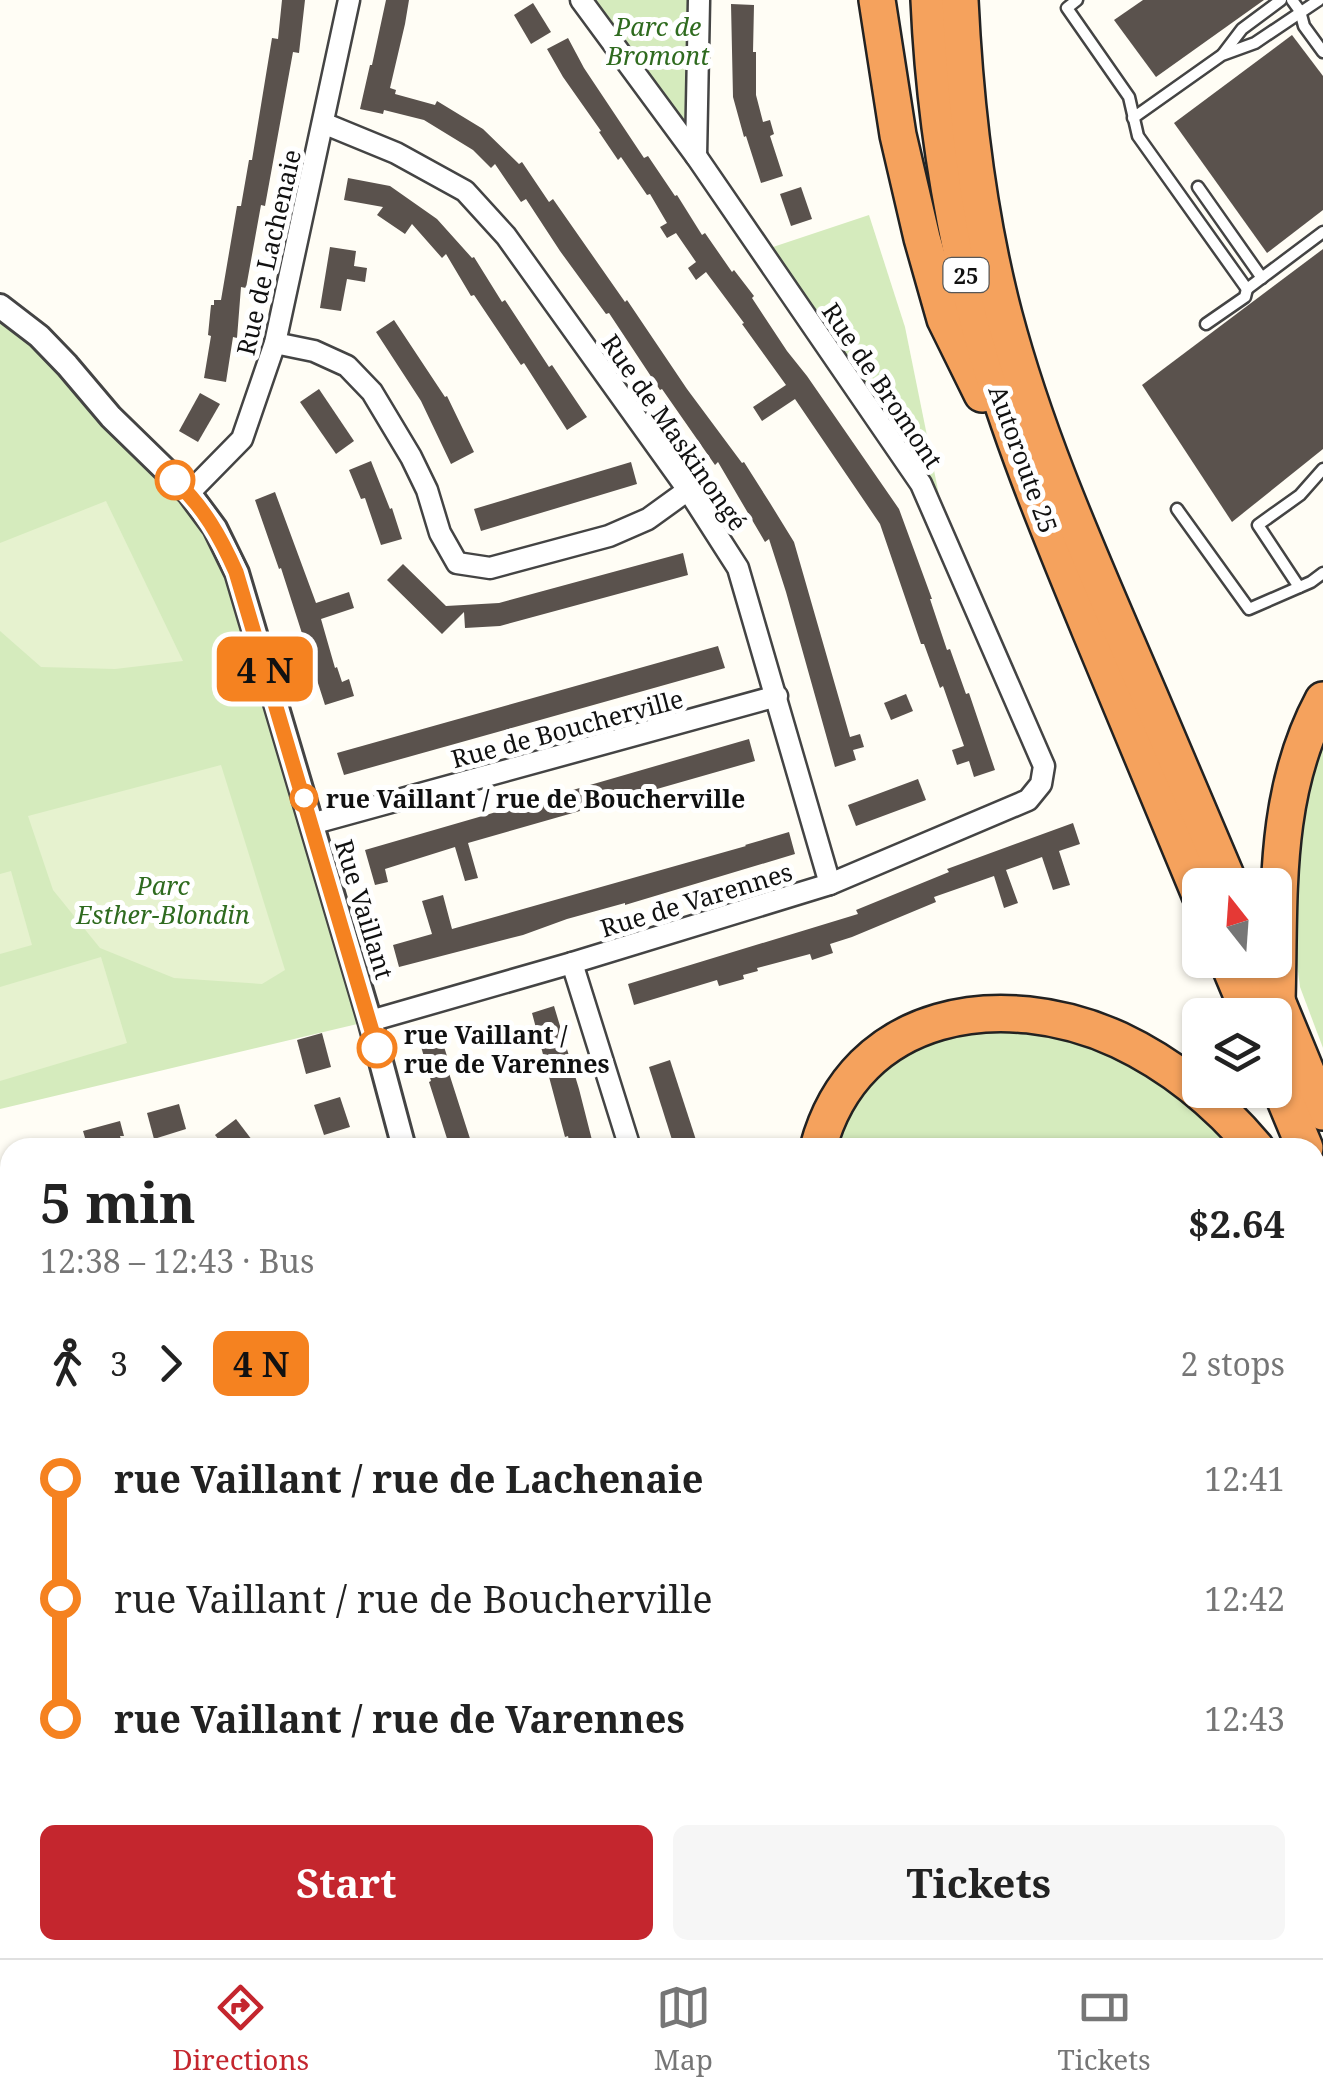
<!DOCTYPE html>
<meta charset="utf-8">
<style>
:root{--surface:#fff;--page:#f6f6f6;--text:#222;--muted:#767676;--line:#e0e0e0;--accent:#c4262e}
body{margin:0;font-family:"Noto Serif",serif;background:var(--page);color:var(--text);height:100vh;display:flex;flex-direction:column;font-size:38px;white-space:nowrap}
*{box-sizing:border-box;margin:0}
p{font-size:32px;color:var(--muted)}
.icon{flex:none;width:55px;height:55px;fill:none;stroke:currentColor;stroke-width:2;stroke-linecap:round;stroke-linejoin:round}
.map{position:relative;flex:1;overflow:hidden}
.drawer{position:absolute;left:0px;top:1138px;width:1325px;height:822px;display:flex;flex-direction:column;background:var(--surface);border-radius:30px 30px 0 0;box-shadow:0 2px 8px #0004}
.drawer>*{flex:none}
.badge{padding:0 20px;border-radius:15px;font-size:35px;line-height:65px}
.needle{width:65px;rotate:343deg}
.fabs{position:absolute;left:1182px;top:868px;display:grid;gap:20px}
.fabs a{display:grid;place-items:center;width:110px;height:110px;border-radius:15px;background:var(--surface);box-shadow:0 2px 8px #0004;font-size:50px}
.map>.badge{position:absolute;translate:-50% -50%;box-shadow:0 0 0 5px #fff}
.legs{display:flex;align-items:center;gap:15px;height:110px;padding:0 40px;font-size:32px}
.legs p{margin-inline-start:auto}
.summary{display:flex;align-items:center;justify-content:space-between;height:170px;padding:0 40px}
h1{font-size:55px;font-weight:700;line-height:75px}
.button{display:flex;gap:20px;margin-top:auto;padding:20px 40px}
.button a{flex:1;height:115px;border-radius:15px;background:var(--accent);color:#fff;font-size:40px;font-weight:700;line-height:115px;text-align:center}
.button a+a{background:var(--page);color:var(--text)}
ul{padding:0 40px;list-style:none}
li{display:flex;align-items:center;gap:35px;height:120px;font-size:38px}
li i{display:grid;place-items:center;width:15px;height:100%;margin:0 12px;background:currentColor}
li i::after{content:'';width:25px;height:25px;margin:-12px;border:8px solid;border-radius:50%;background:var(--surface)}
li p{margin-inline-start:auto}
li:first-child i{background:linear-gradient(#0000 50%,currentColor 0)}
li:last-child i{background:linear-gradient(currentColor 50%,#0000 0)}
.menu{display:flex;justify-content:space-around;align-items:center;height:140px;border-top:2px solid var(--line);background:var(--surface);font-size:28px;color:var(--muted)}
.menu a{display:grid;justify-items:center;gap:5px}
.menu .current{color:var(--accent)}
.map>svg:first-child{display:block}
.green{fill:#d5ebbd}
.pitch{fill:#e6f2cf}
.building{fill:#5a524d}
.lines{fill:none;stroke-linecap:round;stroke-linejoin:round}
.service-casing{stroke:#444;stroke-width:15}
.minor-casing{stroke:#444;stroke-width:25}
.tertiary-casing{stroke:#444;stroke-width:28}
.secondary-casing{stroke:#333;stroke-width:32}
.motorway-casing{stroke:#222;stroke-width:40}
.service{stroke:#fff;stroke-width:10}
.minor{stroke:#fff;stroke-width:20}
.tertiary{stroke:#fff;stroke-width:22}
.secondary{stroke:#fff6b0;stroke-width:28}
.motorway{stroke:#f5a25d;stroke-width:35}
.line-1-casing{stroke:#fff;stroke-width:22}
.line-1{stroke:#f58220;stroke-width:15}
.stop-1-dot{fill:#fff;stroke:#f58220;stroke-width:5}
.labels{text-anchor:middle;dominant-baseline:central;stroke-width:10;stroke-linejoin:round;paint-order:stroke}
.shield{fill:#fff;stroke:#585858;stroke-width:2.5}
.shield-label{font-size:22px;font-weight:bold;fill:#111}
.park-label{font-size:25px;font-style:italic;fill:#2f6b1f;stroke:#fff}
.street-label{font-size:25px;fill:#111;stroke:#fff}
.stop-label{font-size:25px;font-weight:bold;fill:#111;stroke:#fff;text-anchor:start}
</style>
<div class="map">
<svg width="1323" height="1958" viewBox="0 0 1323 1958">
<rect width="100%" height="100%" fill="#fffdf5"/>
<!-- green -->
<g class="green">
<path d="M581,0H699L696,156Z"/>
<path d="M869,215L905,327L939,495L764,250Z"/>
<path d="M0,306L215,528L370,1021L0,1109Z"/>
<path d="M1323,733V1048L1300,987L1291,917L1295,838Z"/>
<path d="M1053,1029L1141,1065L1215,1124L1235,1148H830L858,1085L945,1030Z"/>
</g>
<!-- pitch -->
<g class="pitch">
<path d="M106,501L183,661L115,669L41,667L0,631V543Z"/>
<path d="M221,765L285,970L262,984L174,978L100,948L53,890L28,816Z"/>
<path d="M11,871L32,945L0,954V874Z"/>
<path d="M101,957L127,1043L0,1081V987Z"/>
</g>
<!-- building -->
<g class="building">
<path d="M282,0H305L299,53L293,52L265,206L261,205L246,288L241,287L237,338L233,337L226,382L204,378L211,336L208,335L211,305H214V300H221L237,206H241L249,160H252L272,38L278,39Z"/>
<path d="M386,0H409L405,24L390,88L396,90L395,94L435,105L437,101L483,129L519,164L522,162L549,202L553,199L625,302L627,300L687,389L742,463L744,462L770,503L794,542L850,737L860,734L864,747L853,750L856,760L835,767L786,592L769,539L765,542L718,462L715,465L662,389L660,390L609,313L606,314L560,251L526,199L521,202L495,164L491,168L473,150L424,120L384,110L383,114L360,109L370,65H372Z"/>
<path d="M1143,0H1264L1156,77L1114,20Z"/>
<path d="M533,3L551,32L531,44L514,15Z"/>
<path d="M731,4L754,5L753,52H756V95L763,122L770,120L774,134L770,136L783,176L761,183L746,136L744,137L733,97Z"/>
<path d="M1292,35L1323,76V210L1267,253L1174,123Z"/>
<path d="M568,38L584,68L644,158L648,156L675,196L677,195L702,235L705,233L732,272L734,270L754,296L752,298L787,351L807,376L899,509L932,599H930L947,650L950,649L966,694L969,693L995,770L974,777L969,761L957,765L952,750L964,746L943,686L940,688L924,644H921L880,524L795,399L762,421L753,407L786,385L742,324L744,323L712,280L706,272L696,280L688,268L696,262L676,233L667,238L660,227L667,223L650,194L647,195L621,157L618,160L599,132L601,131L563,77L547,49Z"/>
<path d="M348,178L390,186L437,219L472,258L474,257L502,302L505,300L549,367L552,365L587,417L567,430L524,363L521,365L474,295L471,296L446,254L442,258L412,224L405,234L377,215L383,207L344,200Z"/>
<path d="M801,187L812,219L791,226L780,194Z"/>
<path d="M330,247L356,251L354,266L367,268L365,282L347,279L341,311L320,308Z"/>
<path d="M1323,249V449L1232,522L1142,385Z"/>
<path d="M394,320L445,397L447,396L474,452L451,464L421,401L376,332Z"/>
<path d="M319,389L354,441L336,454L300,402Z"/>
<path d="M200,393L220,404L198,442L179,431Z"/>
<path d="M371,461L390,509L392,508L402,539L381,545L365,498L361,499L349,470Z"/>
<path d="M631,462L637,484L481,531L474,509Z"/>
<path d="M275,492L316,603L349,592L354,608L321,619L335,668L337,667L342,682L349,679L354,696L325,705L281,568L279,569L255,500Z"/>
<path d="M683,553L688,575L500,626L465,628L464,612L442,634L387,580L403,564L446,606L499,603Z"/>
<path d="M718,646L725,668L344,775L337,753Z"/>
<path d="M906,694L913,711L891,720L884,703Z"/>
<path d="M749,739L755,761L468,843L478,878L465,881L455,847L385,869L388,882L375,885L365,850Z"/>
<path d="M918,779L926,800L856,826L848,805Z"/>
<path d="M1073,823L1080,844L1059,851L1070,885L1053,890L1042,857L1006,870L1018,903L1004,908L994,876L934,897L936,902L852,937L830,944L833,953L812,960L810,954L757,968L758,971L743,975L744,979L719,986L717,980L634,1005L628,984L858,914L856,910L949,872L947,869Z"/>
<path d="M789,832L795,854L625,905V903L567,919L523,935L399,967L393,945L432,934L422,901L443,895L452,929L746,846L745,845Z"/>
<path d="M554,1006L579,1089L594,1148H571L568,1136L565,1137L532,1013Z"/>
<path d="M322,1033L331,1067L306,1074L297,1040Z"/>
<path d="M441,1037L451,1069L448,1070L473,1148H450L429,1082L431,1081L420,1043Z"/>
<path d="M670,1060L696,1140L674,1146L649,1067Z"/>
<path d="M340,1097L350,1127L324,1135L314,1105Z"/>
<path d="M179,1104L186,1129L154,1139L147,1113Z"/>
<path d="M236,1119L258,1148H225L215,1135Z"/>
<path d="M120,1121L124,1136H120L123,1148H88L83,1131Z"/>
</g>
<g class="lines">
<defs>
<g id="service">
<path d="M1077,0L1067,8L1129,97L1138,136L1247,289L1323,232"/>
<path d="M1292,0L1300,11L1304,26L1323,52"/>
<path d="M1223,54L1242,29L1281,0"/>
<path d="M1133,118L1222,55L1255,43L1319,0"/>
<path d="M1198,187L1262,278"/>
<path d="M1206,324L1245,297L1247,289"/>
<path d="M1177,509L1249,609L1311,582L1323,573"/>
<path d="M1299,587L1258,525L1300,495L1323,469"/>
<path d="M1315,1652L1323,1650"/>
<path d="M1315,1796L1323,1824"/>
<path d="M1315,1941L1323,1938"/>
<path d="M1090,1958L1118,1950"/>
<path d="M1254,1958L1282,1950"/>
</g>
<g id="minor">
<path d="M323,123L396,153L465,191L506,236L688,490L738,568L830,884"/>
<path d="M696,156L699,0"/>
<path d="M275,343L314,351L347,366L372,392L411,457L427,490L440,533L457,563L490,568L609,536L648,519L688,490"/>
<path d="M189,493L242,439L275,343L349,0"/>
<path d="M311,824L777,696"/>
<path d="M572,963L630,1148"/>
<path d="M370,1021L572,963L830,884L1028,800L1041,784L1044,766L921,484L696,156L581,0"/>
<path d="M0,1620L10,1594"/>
<path d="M654,1950L656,1958"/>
<path d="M868,1950L870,1958"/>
<path d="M472,1958L491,1950"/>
</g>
<g id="tertiary">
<path d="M0,306L39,336L67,365L111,417L189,493L215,528L237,573L370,1021L404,1148"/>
<path d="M0,1873L10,1869"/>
<path d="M0,1900L10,1897"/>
</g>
<g id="secondary">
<path d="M1315,1335L1323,1332"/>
<path d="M1315,1367L1323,1364"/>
<path d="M1031,1950L1033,1958"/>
<path d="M1063,1950L1065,1958"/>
</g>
<g id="motorway">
<path d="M877,0L898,135L922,238L945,319L982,394"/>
<path d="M929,0C934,114 952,226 982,337C1010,437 1050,533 1089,628C1126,717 1163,806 1200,895"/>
<path d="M960,0C965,105 977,212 1004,315C1034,428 1080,534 1126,641C1161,722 1195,803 1230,885"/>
<path d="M1227,960L1250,1015"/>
<path d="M1268,979L1323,1112"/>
<path d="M1277,1001C1280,897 1272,795 1323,700"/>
<path d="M1275,1076L1305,1148"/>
<path d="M818,1148C855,1009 1003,987 1119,1040C1172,1065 1218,1103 1256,1148"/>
<path d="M1315,1172L1323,1191"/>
<path d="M1315,1227L1323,1238"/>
<path d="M1315,1529L1323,1533"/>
</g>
</defs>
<!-- service casing -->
<use href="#service" class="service-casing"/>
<!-- minor casing -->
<use href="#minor" class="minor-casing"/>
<!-- tertiary casing -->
<use href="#tertiary" class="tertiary-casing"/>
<!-- secondary casing -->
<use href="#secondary" class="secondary-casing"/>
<!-- motorway casing -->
<use href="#motorway" class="motorway-casing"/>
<!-- service -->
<use href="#service" class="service"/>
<!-- minor -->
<use href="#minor" class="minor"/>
<!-- tertiary -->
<use href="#tertiary" class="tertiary"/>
<!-- secondary -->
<use href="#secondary" class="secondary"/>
<!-- motorway -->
<use href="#motorway" class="motorway"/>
</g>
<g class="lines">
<defs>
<path id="line-1" d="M175,480C204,508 220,536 236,572L377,1048"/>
</defs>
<!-- line-1 casing -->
<use href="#line-1" class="line-1-casing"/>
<!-- line-1 -->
<use href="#line-1" class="line-1"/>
</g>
<!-- markers -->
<g class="stop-1-dot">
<circle cx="175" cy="480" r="18"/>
<circle cx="304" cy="798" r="12"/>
<circle cx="377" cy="1048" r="18"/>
</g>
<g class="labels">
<!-- shield labels -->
<rect class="shield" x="943.5" y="258" width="45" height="34" rx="8"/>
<g class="shield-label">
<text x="966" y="275">25</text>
</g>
<!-- park labels -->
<g class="park-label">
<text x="658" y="26">Parc de<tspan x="658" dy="29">Bromont</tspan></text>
<text x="163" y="885">Parc<tspan x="163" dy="29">Esther-Blondin</tspan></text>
</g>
<!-- street labels -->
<g class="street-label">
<text transform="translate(268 252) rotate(-77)">Rue de Lachenaie</text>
<text transform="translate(883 385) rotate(56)">Rue de Bromont</text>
<text transform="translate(675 432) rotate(55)">Rue de Maskinongé</text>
<text transform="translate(1024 459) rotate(70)">Autoroute 25</text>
<text transform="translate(567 728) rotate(-15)">Rue de Boucherville</text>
<text transform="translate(696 899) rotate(-17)">Rue de Varennes</text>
<text transform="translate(365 909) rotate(73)">Rue Vaillant</text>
</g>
<!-- stop labels -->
<g class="stop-label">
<text x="326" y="798">rue Vaillant / rue de Boucherville</text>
<text x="404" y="1034">rue Vaillant /<tspan x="404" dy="29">rue de Varennes</tspan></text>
</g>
</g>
</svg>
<div class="fabs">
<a><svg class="needle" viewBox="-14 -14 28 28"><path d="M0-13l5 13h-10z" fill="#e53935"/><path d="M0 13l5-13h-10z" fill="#767676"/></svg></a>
<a><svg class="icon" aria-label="layers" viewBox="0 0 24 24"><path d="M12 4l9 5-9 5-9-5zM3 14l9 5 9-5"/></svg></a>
</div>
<b class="badge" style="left:265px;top:669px;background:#f58220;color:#111">4 N</b>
<section class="drawer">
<div class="summary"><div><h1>5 min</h1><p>12:38 – 12:43 · Bus</p></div><b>$2.64</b></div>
<div class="legs"><svg class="icon" aria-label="walk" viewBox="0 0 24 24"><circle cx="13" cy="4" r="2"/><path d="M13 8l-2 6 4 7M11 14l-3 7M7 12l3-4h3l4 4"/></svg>3<svg class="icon" aria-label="forward" viewBox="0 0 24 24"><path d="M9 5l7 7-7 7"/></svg><b class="badge" style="background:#f58220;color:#111">4 N</b><p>2 stops</p></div>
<ul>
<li><i style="color:#f58220"></i><b>rue Vaillant / rue de Lachenaie</b><p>12:41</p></li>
<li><i style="color:#f58220"></i><span>rue Vaillant / rue de Boucherville</span><p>12:42</p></li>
<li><i style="color:#f58220"></i><b>rue Vaillant / rue de Varennes</b><p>12:43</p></li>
</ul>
<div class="button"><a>Start</a><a>Tickets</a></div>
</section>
</div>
<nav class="menu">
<a class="current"><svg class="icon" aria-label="directions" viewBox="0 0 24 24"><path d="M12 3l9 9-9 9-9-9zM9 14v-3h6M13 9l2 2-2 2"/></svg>Directions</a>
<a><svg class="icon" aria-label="map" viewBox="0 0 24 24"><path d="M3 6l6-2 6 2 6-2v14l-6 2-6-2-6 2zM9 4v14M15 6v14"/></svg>Map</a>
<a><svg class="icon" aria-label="tickets" viewBox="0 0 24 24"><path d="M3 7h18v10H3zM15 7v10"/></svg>Tickets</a>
</nav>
